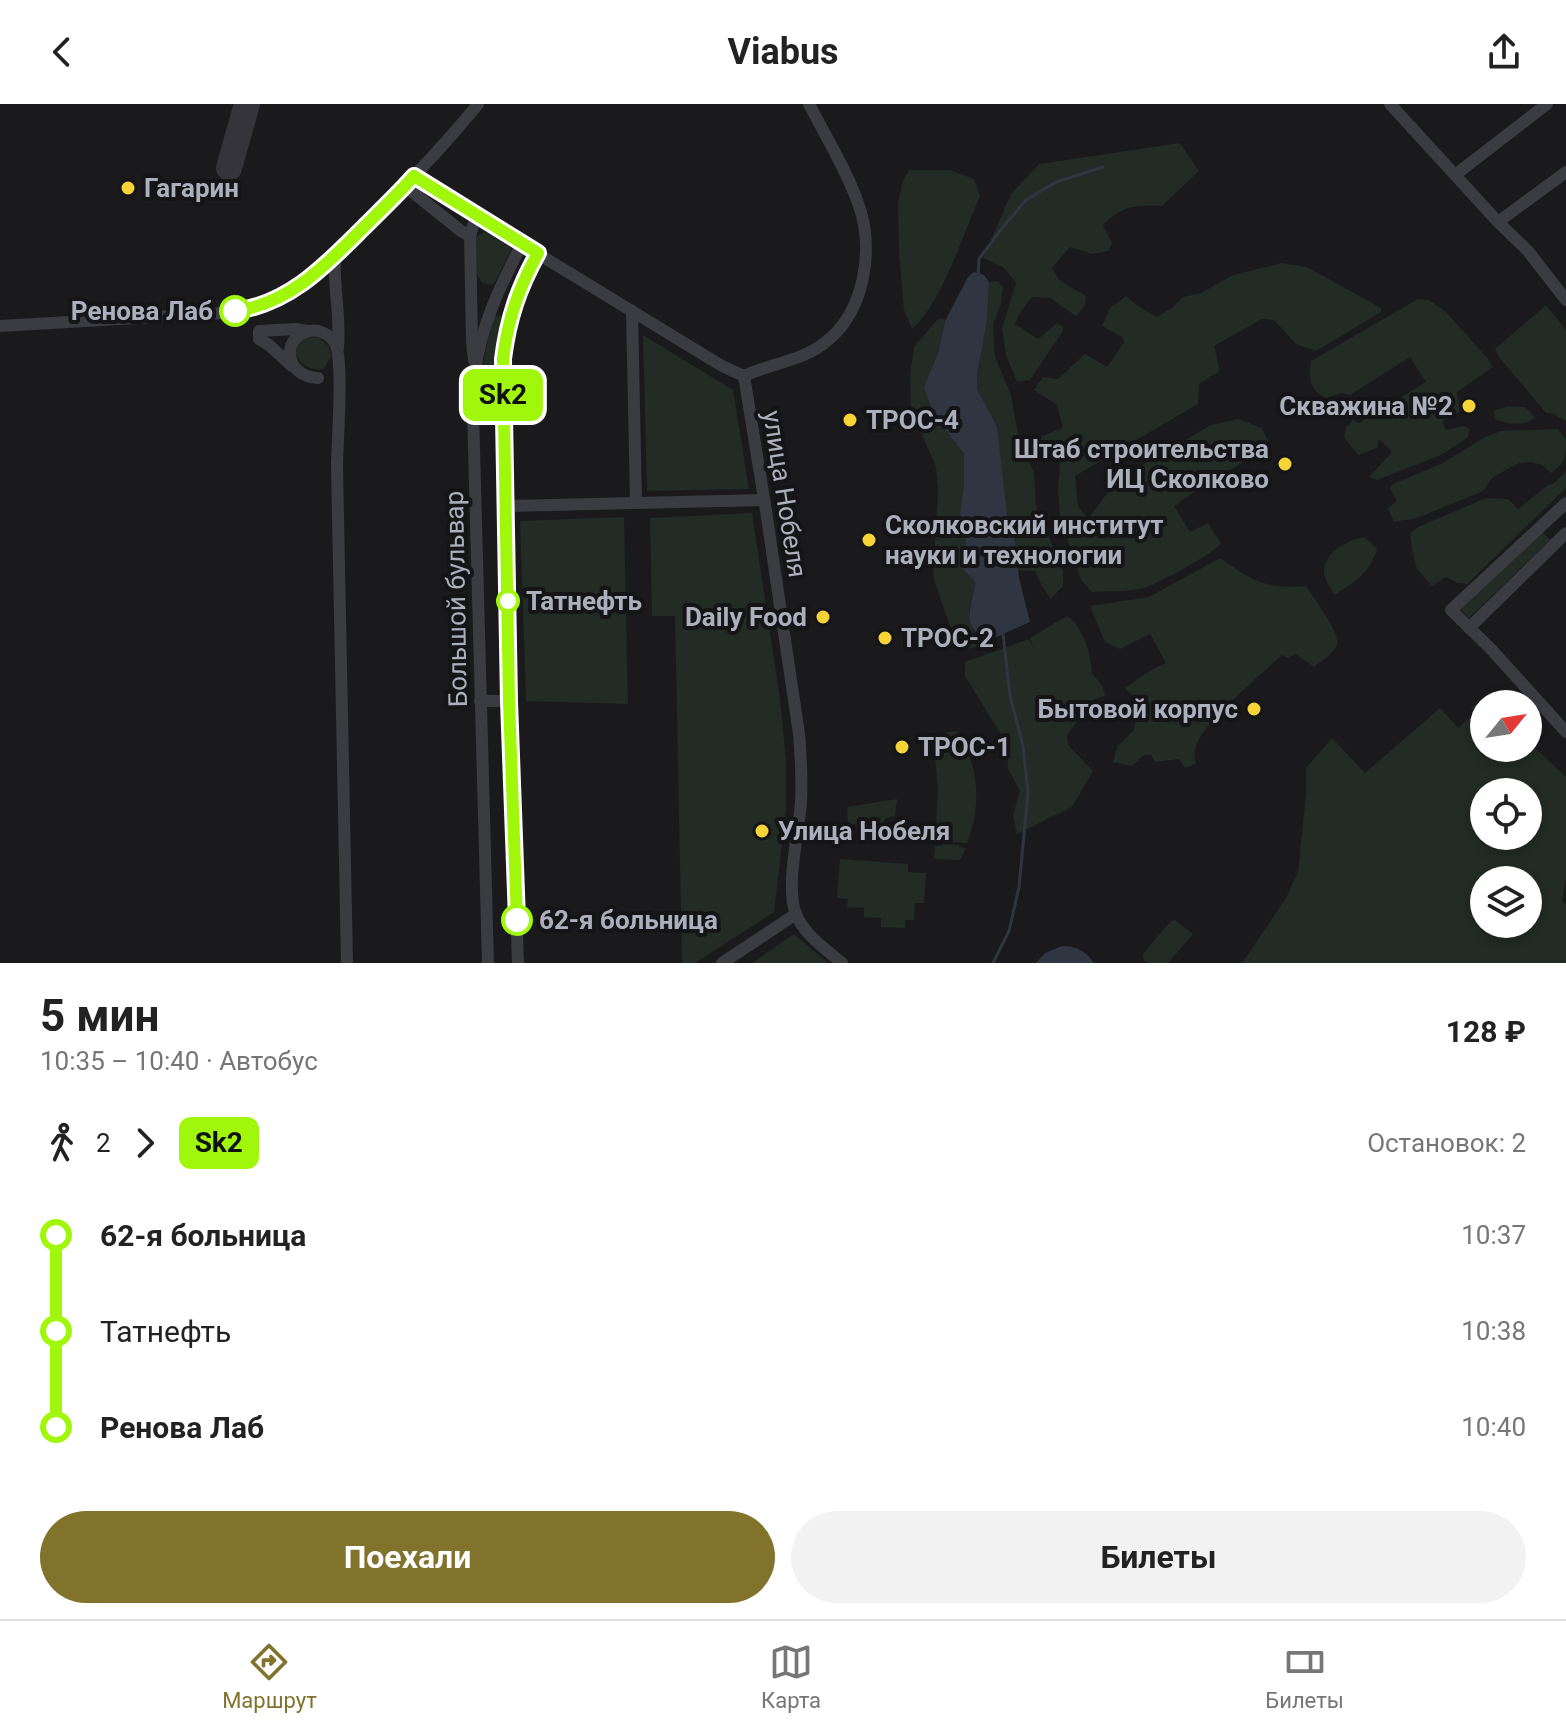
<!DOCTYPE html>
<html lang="ru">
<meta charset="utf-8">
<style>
:root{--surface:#fff;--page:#f2f2f2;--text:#222;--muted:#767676;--line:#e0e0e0;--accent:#81722c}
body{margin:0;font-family:Roboto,sans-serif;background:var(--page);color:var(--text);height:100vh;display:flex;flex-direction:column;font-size:30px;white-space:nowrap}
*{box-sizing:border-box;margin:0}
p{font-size:26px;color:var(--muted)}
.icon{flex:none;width:44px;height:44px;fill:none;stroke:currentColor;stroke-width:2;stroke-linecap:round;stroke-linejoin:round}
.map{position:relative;height:859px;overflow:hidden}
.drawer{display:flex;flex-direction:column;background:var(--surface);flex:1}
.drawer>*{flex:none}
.badge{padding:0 16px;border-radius:12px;font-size:28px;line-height:52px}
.needle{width:52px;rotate:60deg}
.controls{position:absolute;left:1470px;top:586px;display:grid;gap:16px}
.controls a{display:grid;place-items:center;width:72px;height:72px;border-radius:50%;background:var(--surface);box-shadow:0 4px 12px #0003;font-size:40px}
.map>.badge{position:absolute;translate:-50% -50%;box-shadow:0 0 0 4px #fff}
.legs{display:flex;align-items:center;gap:12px;height:88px;padding:0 40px;font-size:26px}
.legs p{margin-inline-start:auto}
.overview{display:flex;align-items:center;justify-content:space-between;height:136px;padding:0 40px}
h1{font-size:44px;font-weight:700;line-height:60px}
.action{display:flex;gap:16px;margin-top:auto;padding:16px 40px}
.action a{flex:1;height:92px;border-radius:48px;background:var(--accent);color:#fff;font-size:32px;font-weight:700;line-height:92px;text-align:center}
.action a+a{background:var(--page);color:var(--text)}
ul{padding:0 40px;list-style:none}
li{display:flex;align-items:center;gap:28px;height:96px;font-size:30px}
li i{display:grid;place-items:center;width:12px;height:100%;margin:0 10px;background:currentColor}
li i::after{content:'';width:20px;height:20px;margin:-10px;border:6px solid;border-radius:50%;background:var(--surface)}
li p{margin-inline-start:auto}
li:first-child i{background:linear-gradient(#0000 50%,currentColor 0)}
li:last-child i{background:linear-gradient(currentColor 50%,#0000 0)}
header{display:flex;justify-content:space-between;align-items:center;height:104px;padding:0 40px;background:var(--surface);font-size:36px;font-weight:700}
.tab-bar{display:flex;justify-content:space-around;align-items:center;height:112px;border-top:2px solid var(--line);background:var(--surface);font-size:22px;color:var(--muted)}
.tab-bar a{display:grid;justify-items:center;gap:4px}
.tab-bar .on{color:var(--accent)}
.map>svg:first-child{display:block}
.green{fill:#222b24;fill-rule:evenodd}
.water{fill:#2f3641}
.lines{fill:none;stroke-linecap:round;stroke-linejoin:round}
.stream{stroke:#2f3641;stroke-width:3}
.taxiway{stroke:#34343a;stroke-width:26}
.minor{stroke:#3b3b42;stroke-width:12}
.line-1-casing{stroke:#fff;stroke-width:18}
.line-1{stroke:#a1f70c;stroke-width:12}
.poi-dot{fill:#f6d438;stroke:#151517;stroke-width:3}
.stop-1-dot{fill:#fff;stroke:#a1f70c;stroke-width:4}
.labels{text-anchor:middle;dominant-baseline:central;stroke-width:8;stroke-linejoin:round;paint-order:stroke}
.poi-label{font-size:26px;font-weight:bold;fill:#acafbc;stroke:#151517;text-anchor:start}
.stop-label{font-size:26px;font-weight:bold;fill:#acafbc;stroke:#151517;text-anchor:start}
.street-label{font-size:26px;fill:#acafbc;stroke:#151517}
</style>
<header><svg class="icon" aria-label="back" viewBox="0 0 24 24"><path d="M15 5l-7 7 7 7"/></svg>Viabus<svg class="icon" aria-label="share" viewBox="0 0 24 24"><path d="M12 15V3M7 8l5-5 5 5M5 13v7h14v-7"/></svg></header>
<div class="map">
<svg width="1566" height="859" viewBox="0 0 1566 859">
<rect width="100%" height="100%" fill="#1a1a1c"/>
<!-- green -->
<g class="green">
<path d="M1180,39L1199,67L1162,102C1136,101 1122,101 1103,121L1112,139L1108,147L1092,150L1070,143L1052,164L1059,176L1086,192L1085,202L1076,212L1050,194L1032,193L1019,210L1015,220L1038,235L1057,219L1063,223V227L1030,276L1017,278L1006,251L1002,224L1016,179L1003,163L983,154L1011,90L1039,60Z"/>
<path d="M909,66H950L974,75L980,92C963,130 942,199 912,225L904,206L899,149L898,98L903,77Z"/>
<path d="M485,128C496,130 508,135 511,147L495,178L491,181L482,179L477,170L475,133Z"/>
<path d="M1282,159L1307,163L1381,204V208L1316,247L1296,240L1274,216L1262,215L1214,242L1220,267L1199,280L1198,300L1075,372L1078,402L1088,415L1105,392L1135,365L1211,321L1238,315L1262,324L1268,338L1244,358L1202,382L1174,402L1190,428L1208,419L1221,439C1214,450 1157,480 1144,484C1128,488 1109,487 1092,488L1081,476L1060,412L1058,384L1060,361L1055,344L1041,345L1033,339L1042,332L1063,324L1057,301L1034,286L1043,273L1058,275L1085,250L1107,263L1124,238L1122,233L1102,222L1110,204L1126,192L1141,204L1157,213L1172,204L1183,193L1201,189L1233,171Z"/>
<path d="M997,177L1003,183L1001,199L993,221L995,253L1011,291L1017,325L1034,370L1036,402L1063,467V482L1051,495L1042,482L1035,467L1018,466L1015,438L1008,419L985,302L977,285V270L987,218L989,178Z"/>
<path d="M1418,195L1429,196L1446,208L1488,255L1493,263L1457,288L1460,307L1442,318L1446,326L1463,322L1470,325L1467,334L1441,351L1377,376L1369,373L1392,348L1379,335L1377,344L1358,351L1344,333L1346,323L1353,316L1359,319L1426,278L1410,253L1350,291L1342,289L1326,294C1310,287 1308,273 1311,257Z"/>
<path d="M1546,201L1566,226V317L1554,310L1546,309L1499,253L1495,245Z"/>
<path d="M501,211L503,216C498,241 498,264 498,290H483L482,303H480C480,271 485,242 495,212Z"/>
<path d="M942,214L945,217L938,249L924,283L931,303L949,331L964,350V379L960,410L966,439L960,461L973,475L975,479L969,507L973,527L985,538C975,544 968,547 957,542L933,473L938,387L936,363L911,306L910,271L914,243L937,216Z"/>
<path d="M643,231L733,286L749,385L647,387Z"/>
<path d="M309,233L319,234L329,242L331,252L324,265C315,267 299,262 296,250C296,246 298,241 300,237Z"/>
<path d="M1508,302L1525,303L1535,313C1526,323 1506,320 1495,315L1494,307Z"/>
<path d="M1558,325L1566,335C1566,353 1566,358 1551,369L1542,361L1531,358L1519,359L1493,373L1483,387L1417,414L1394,418L1388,404L1397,397L1390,384L1393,380L1441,360L1485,333L1501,327Z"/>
<path d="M1566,367V384L1467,480L1458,479L1446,473L1432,482L1417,465L1412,446L1410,429L1418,423L1486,394L1508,395L1518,405L1548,381L1553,380Z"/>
<path d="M752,409L780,595L786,656V706L774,808L695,859H682L675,512H652L650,414Z"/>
<path d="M624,413L628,600L526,597L520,417Z"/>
<path d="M1542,427L1550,436L1469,514L1460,505Z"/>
<path d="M1365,433L1377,445C1370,469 1354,479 1334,491C1330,483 1323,474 1324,465C1326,447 1350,435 1365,433Z"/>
<path d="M1220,454C1251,476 1267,486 1306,482C1313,493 1340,528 1337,540C1335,549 1320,558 1314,563L1296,550L1288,554L1282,551C1260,572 1205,616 1196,642C1194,649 1194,653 1196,660L1185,664L1179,655L1155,658L1151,651H1144L1132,662L1113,658L1117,643L1134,626L1137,610L1133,593L1125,584L1151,566L1166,559L1150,530L1120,545L1105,538L1090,502L1149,493Z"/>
<path d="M1067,512C1083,522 1092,552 1092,570C1099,577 1104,582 1105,592L1082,599L1078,616L1067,631L1068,641L1093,667L1072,703L1017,730L1013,711L1020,687L1008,665L1007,640L965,572V558L1029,535L1034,545L1030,534Z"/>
<path d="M1490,588L1494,593L1490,596L1492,600H1484V644H1528V637L1566,673V773L1562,797L1566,800V859H1242L1286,794L1298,768L1306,690V664L1332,634L1365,669L1440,604L1458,624L1475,609L1471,604ZM1484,688H1528V732H1484ZM1484,776H1528V820H1484Z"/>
<path d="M957,627C979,663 982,699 967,739L935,737L938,686L933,630Z"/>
<path d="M897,695L895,712L886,714L884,716L885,722C877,727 875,724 868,722L857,724L855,720H848L847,703Z"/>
<path d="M943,740L959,741V743L966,744L960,756L934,755L935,742H943Z"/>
<path d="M840,755L908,760V768L926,769L924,799H915L914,816H905V824L881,823V814L864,813V804L847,803L848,795L837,794Z"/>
<path d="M1175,816L1193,830L1168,859H1148L1144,856L1143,850L1171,817Z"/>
<path d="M794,830L828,859H752Z"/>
</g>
<!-- water -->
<g class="water">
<path d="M974,168L984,171L989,178L987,218L977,270V285L997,323L1008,419L1015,438L1019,474L1030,518L985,538C961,517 971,506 975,479L973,475L960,462L966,439L960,410L964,379V350L949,331L931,303L924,283L938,249L945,217L968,173Z"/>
<path d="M1062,842C1077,842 1085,847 1094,859H1036L1045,849Z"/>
</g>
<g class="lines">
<!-- stream -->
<g class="stream">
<path d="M978,172L979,155L1003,123L1026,96L1056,78L1103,63"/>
<path d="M993,859L1009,827L1019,783L1028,688L1023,642L1010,592L1003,530"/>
</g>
<!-- taxiway -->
<path class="taxiway" d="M229,64L247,0"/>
<!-- minor -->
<g class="minor">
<path d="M1390,0L1498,118L1528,147L1566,196"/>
<path d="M1455,71L1547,0"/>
<path d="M414,72L476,112L722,262L744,272"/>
<path d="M405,82L461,127L470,132"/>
<path d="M1498,118L1566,68"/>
<path d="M335,152C333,183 341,213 338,244"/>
<path d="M632,207L636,399"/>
<path d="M0,222L223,209C239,206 256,205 271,198C312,179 342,144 374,113C410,77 446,40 478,0"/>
<path d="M474,256L472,238L470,132L476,112"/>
<path d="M292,262L269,241L259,235V227L295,225L308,227"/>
<path d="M744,272L766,407L799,630C801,653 802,675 801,698C799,728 785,783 796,810C804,831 826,845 842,859"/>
<path d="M744,272C769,260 801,257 823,240C865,210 875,145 858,99C846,65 826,33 809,0"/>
<path d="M318,274C285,273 280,234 309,227C318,225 330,230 335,239C344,257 337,339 337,363L347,859"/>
<path d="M1566,399L1451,506L1491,545L1566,628"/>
<path d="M506,402L764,396"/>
<path d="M1469,524L1566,429"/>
<path d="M480,597H509"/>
<path d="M488,859L473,307C474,295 474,282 475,269C480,223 501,180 522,140"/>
<path d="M518,859L509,597L503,255C508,214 518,185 538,149"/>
<path d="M722,859L796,810"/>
</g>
</g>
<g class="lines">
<defs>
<path id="line-1" d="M235,207C289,200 325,162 362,125C380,107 398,90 414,72L538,149C518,185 508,215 503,255L509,597L517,816"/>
</defs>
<!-- line-1 casing -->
<use href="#line-1" class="line-1-casing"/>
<!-- line-1 -->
<use href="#line-1" class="line-1"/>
</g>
<!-- markers -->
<g class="poi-dot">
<circle cx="128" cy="84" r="8"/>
<circle cx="1469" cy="302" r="8"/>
<circle cx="850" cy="316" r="8"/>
<circle cx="1285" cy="360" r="8"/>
<circle cx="869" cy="436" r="8"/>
<circle cx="823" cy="513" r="8"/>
<circle cx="885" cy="534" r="8"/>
<circle cx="1254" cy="605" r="8"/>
<circle cx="902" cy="643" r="8"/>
<circle cx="762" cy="727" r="8"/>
</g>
<g class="stop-1-dot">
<circle cx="235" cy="207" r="14"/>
<circle cx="508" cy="497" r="10"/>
<circle cx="517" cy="816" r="14"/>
</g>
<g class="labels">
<!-- poi labels -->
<g class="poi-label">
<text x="144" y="84">Гагарин</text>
<text x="1453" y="302" text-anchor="end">Скважина №2</text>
<text x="866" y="316">TPOC-4</text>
<text x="1269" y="345" text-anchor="end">Штаб строительства<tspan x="1269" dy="30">ИЦ Сколково</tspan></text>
<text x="885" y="421">Сколковский институт<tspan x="885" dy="30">науки и технологии</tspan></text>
<text x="807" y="513" text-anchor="end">Daily Food</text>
<text x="901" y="534">TPOC-2</text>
<text x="1238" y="605" text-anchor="end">Бытовой корпус</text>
<text x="918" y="643">TPOC-1</text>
<text x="778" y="727">Улица Нобеля</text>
</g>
<!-- stop labels -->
<g class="stop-label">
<text x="213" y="207" text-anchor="end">Ренова Лаб</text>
<text x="526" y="497">Татнефть</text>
<text x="539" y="816">62-я больница</text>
</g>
<!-- street labels -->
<g class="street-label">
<text transform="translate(785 390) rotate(81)">улица Нобеля</text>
<text transform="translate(456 495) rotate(-91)">Большой бульвар</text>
</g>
</g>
</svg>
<div class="controls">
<a><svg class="needle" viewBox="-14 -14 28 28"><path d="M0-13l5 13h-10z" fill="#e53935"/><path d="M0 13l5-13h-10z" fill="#767676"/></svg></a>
<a><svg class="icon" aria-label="locate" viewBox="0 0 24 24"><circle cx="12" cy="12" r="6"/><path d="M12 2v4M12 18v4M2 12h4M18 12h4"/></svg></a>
<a><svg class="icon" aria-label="layers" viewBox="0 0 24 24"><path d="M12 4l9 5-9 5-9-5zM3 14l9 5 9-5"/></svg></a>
</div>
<b class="badge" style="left:503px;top:291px;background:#a1f70c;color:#111">Sk2</b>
</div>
<section class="drawer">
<div class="overview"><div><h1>5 мин</h1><p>10:35 – 10:40 · Автобус</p></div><b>128 ₽</b></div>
<div class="legs"><svg class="icon" aria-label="walk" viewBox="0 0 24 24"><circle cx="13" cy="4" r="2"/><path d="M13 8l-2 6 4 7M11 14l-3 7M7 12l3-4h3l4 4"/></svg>2<svg class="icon" aria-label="forward" viewBox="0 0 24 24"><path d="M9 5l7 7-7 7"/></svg><b class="badge" style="background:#a1f70c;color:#111">Sk2</b><p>Остановок: 2</p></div>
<ul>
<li><i style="color:#a1f70c"></i><b>62-я больница</b><p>10:37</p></li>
<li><i style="color:#a1f70c"></i><span>Татнефть</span><p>10:38</p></li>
<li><i style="color:#a1f70c"></i><b>Ренова Лаб</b><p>10:40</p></li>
</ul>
<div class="action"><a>Поехали</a><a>Билеты</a></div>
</section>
<nav class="tab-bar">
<a class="on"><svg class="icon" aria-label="directions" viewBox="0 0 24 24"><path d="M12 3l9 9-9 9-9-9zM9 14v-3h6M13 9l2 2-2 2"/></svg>Маршрут</a>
<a><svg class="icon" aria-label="map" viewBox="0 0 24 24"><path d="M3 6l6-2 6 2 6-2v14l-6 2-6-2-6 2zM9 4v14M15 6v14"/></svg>Карта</a>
<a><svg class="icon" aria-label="tickets" viewBox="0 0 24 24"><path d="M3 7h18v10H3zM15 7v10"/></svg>Билеты</a>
</nav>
